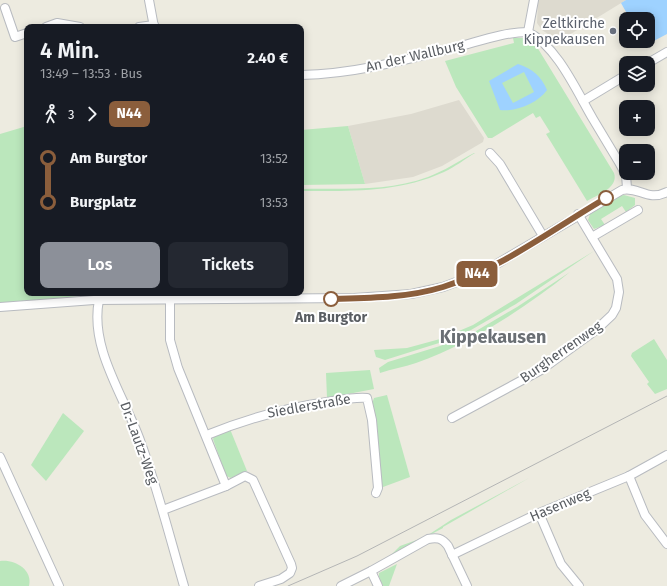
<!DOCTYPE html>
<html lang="de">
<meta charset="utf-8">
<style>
:root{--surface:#171b24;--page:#242831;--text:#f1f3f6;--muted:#9ea1a6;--accent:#8c9099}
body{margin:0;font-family:"Fira Sans",sans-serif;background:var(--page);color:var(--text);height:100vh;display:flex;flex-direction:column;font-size:15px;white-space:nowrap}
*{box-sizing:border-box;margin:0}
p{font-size:13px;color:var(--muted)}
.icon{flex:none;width:22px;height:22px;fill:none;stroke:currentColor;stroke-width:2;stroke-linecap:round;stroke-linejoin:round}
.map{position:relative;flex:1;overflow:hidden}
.drawer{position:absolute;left:24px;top:24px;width:280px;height:272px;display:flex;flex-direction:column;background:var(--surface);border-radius:8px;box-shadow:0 2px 10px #0003}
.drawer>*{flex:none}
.badge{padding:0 8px;border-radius:6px;font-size:14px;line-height:26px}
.buttons{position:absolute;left:619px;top:12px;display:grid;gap:8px}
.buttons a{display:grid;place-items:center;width:36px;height:36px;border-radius:8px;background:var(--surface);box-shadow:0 2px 10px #0003;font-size:20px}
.map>.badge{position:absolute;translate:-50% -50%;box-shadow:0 0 0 2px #fff}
.legs{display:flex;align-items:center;gap:6px;height:44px;padding:0 16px;font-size:13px}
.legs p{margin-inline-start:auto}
.headline{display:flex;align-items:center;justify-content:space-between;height:68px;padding:0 16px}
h1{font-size:22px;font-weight:600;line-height:30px}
.action{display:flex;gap:8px;margin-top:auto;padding:8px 16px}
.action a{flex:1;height:46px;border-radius:8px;background:var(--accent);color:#fff;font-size:16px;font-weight:600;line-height:46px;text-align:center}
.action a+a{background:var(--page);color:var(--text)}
ul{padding:0 16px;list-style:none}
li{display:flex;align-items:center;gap:14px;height:44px;font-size:15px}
li i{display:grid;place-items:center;width:6px;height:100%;margin:0 5px;background:currentColor}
li i::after{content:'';width:10px;height:10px;margin:-5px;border:3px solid;border-radius:50%;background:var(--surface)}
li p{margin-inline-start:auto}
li:first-child i{background:linear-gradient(#0000 50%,currentColor 0)}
li:last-child i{background:linear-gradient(currentColor 50%,#0000 0)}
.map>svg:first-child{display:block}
.education{fill:#dddacf}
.green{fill:#bbe7bc}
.water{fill:#9ed2ff;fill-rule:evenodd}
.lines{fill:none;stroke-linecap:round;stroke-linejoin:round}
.minor-casing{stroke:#b8bbc0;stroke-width:10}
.minor{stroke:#fff;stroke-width:8}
.tram{stroke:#b4b5b5;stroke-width:1}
.line-1-casing{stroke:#fff;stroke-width:9}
.line-1{stroke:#8b5e3c;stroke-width:6}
.worship-dot{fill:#6b7280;stroke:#fff;stroke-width:1.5}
.stop-1-dot{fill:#fff;stroke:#8b5e3c;stroke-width:2}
.labels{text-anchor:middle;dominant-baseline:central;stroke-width:4;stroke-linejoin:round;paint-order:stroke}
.worship-label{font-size:14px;fill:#5b616d;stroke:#fff;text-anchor:end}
.street-label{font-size:14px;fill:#595d62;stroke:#fff}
.stop-label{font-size:14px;font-weight:bold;fill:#595d62;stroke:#fff}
.district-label{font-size:18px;font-weight:bold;fill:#6a6f74;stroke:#fff}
</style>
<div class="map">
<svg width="667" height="586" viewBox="0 0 667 586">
<rect width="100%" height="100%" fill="#edebe0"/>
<!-- education -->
<g class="education">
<path d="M538,0H626L556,43L551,36L542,30L537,23Z"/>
<path d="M459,100L484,138L483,142L442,166L413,177L365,184L348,126L411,114Z"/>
</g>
<!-- green -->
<g class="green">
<path d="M513,38H526L537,47L614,173C619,188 597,195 587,201L546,134L550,132L540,116L536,118L533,113L492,138H488L456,87L445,61L514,43Z"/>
<path d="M27,126V293H92V295L0,303V134Z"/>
<path d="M348,126L365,184L301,185V130Z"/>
<path d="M474,153H475C465,159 455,167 444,172C398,193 349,191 301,191V189C343,188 388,192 428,177C444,171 459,161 474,153Z"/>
<path d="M624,195L635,198V205L626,212L622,206L601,219L605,225L594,229L588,220L591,211L615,197Z"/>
<path d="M594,251L516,304L471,330L439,343L385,360L376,357L374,350L407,348L440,339L473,325Z"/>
<path d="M570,272C524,309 471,343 416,363C404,367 392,369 380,373L379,368L388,362L440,346L471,334L517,307Z"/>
<path d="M654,339L667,360V389L655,394L647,384L649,382L631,356L632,353Z"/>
<path d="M370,370L374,389L327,398L326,373Z"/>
<path d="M387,395L410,477L375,490L372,404L374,398Z"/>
<path d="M63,413L84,431L46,481L31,465Z"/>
<path d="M230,429L247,471L231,478L226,476L213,439L215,435Z"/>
<path d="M529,478L443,527V528L390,556L400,546L425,537L451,520Z"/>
<path d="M0,561C14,559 33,569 29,586H0Z"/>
<path d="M397,564L389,586H383L379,577V573Z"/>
</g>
<!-- water -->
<g class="water">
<path d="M626,0H667V34L646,45L644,41H648V19H630L621,3Z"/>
<path d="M518,64C533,69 541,76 547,90C538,103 516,112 500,110L489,81ZM524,72L534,92L513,103L502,83Z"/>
</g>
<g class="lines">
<defs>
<g id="minor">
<path d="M149,0L154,27"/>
<path d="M534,0L528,32C557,46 577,92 593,119C602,134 611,149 620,164L626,175L627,188"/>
<path d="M5,8L15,37L27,33"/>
<path d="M46,27L57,23L80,27"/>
<path d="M139,27L154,25"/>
<path d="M648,63L667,52"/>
<path d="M301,75C353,74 406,60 457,47C480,41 504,32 528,32"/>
<path d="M583,101L626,75"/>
<path d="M490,153L500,164L543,236"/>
<path d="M592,237L638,210"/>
<path d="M99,300C89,349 126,399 141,443C158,490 170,538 184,586"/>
<path d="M170,300V340L178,368L226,486L245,476L253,480L291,564L292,568L290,573L281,579L259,586"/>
<path d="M0,307L94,300L354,298L411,294L443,287L483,272L622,190C639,186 647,202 667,192"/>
<path d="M452,418L541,370L596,330L612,315L616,308L619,292L617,279L578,214"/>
<path d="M207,435C246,419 285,408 327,402C340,400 353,397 367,398L372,420L378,488L376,493"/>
<path d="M0,457L59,586"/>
<path d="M629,476L645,515L667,544"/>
<path d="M163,510L226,486"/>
<path d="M539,513L561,564L579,586"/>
<path d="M452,555L539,513L629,476L667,455"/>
<path d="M371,571L378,586"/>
<path d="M341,586L371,571L428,539C437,537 442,538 448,546L467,586"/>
</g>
</defs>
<!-- minor casing -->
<use href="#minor" class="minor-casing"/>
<!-- minor -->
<use href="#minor" class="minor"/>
<!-- tram -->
<path class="tram" d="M288,586L357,556L667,396"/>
</g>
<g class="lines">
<defs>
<path id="line-1" d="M331,299C368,298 407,298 443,287C502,268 553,229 606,198"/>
</defs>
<!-- line-1 casing -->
<use href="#line-1" class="line-1-casing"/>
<!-- line-1 -->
<use href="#line-1" class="line-1"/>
</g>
<!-- markers -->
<circle class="worship-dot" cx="613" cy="31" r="4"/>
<g class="stop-1-dot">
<circle cx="606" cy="198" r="7"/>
<circle cx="331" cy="299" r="7"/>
</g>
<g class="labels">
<!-- worship labels -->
<g class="worship-label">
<text x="605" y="23">Zeltkirche<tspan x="605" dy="16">Kippekausen</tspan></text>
</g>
<!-- street labels -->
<g class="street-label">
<text transform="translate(415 56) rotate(-13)">An der Wallburg</text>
<text transform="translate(561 352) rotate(-35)">Burgherrenweg</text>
<text transform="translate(309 406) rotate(-10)">Siedlerstraße</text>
<text transform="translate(139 443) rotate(70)">Dr.-Lautz-Weg</text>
<text transform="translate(560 505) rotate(-23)">Hasenweg</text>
</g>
<!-- stop labels -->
<g class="stop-label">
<text x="331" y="317">Am Burgtor</text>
</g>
<!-- district labels -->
<g class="district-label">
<text x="493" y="337">Kippekausen</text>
</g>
</g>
</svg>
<div class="buttons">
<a><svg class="icon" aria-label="locate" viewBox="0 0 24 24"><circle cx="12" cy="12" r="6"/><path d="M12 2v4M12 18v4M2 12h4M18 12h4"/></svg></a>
<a><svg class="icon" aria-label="layers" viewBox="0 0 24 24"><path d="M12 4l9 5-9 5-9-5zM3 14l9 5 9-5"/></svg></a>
<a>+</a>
<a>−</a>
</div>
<b class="badge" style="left:477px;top:274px;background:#8b5e3c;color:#fff">N44</b>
<section class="drawer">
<div class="headline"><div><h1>4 Min.</h1><p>13:49 – 13:53 · Bus</p></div><b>2.40 €</b></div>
<div class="legs"><svg class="icon" aria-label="walk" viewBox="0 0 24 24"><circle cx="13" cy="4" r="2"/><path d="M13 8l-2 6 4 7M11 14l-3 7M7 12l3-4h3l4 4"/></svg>3<svg class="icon" aria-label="forward" viewBox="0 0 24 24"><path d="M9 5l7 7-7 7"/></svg><b class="badge" style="background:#8b5e3c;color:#fff">N44</b></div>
<ul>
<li><i style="color:#8b5e3c"></i><b>Am Burgtor</b><p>13:52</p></li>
<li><i style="color:#8b5e3c"></i><b>Burgplatz</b><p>13:53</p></li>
</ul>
<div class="action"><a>Los</a><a>Tickets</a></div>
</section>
</div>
